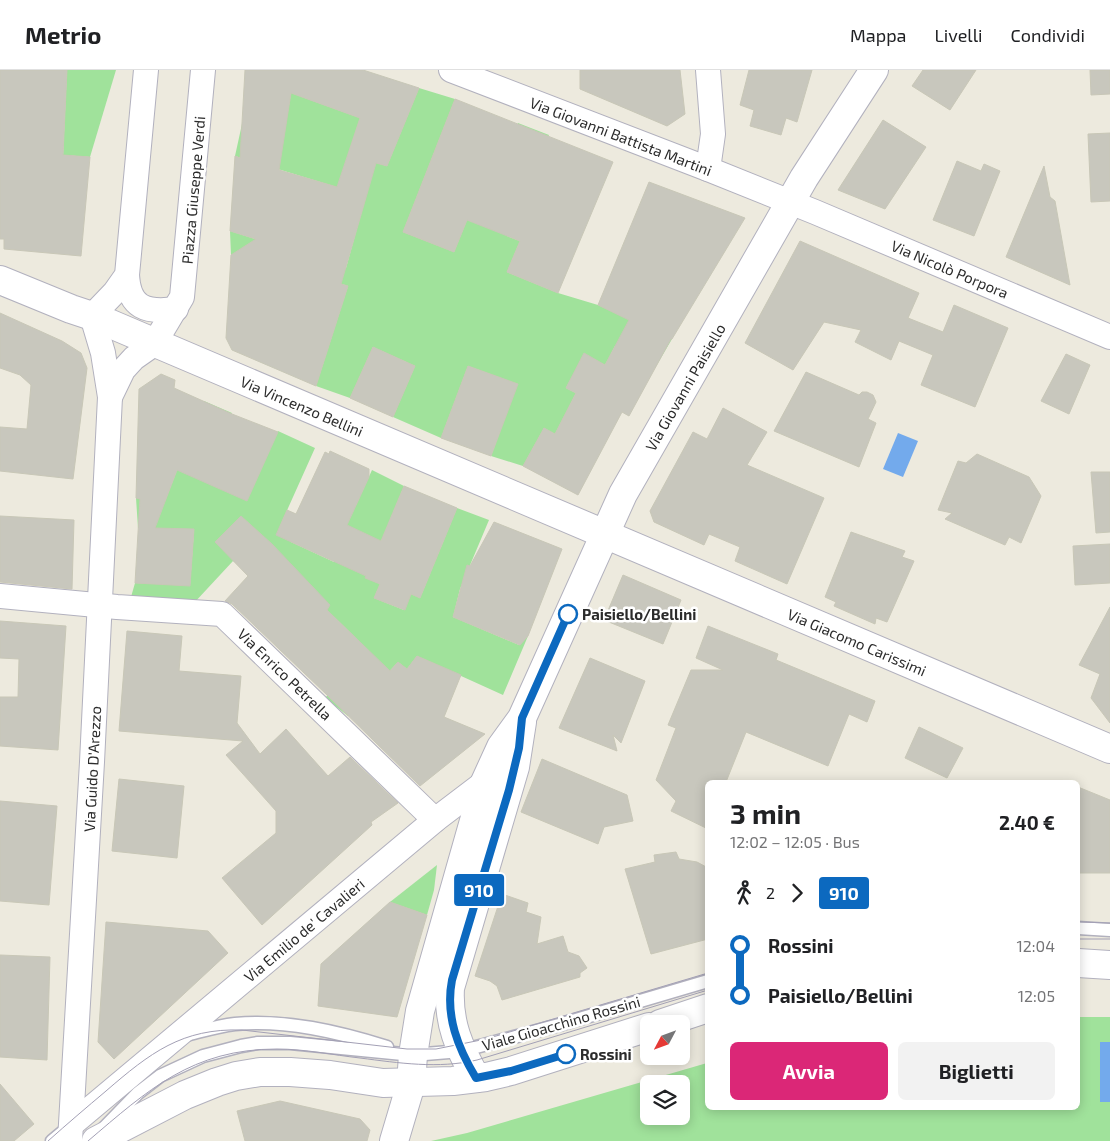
<!DOCTYPE html>
<html lang="it">
<meta charset="utf-8">
<style>
:root{--surface:#fff;--page:#f2f2f2;--text:#202124;--muted:#757577;--line:#e0e0e0;--accent:#db2777}
body{margin:0;font-family:"Exo 2",sans-serif;background:var(--page);color:var(--text);height:100vh;display:flex;flex-direction:column;font-size:19px;white-space:nowrap}
*{box-sizing:border-box;margin:0}
p{font-size:16px;color:var(--muted)}
.icon{flex:none;width:28px;height:28px;fill:none;stroke:currentColor;stroke-width:2;stroke-linecap:round;stroke-linejoin:round}
.map{position:relative;flex:1;overflow:hidden}
.sheet{position:absolute;left:705px;top:710px;width:375px;height:330px;display:flex;flex-direction:column;background:var(--surface);border-radius:8px;box-shadow:0 2px 12px #0003}
.sheet>*{flex:none}
.badge{padding:0 10px;border-radius:4px;font-size:18px;line-height:32px}
.needle{width:32px;rotate:229deg}
.buttons{position:absolute;left:640px;top:945px;display:grid;gap:10px}
.buttons a{display:grid;place-items:center;width:50px;height:50px;border-radius:8px;background:var(--surface);box-shadow:0 2px 12px #0003;font-size:25px}
.map>.badge{position:absolute;translate:-50% -50%;box-shadow:0 0 0 2px #fff}
.legs{display:flex;align-items:center;gap:8px;height:55px;padding:0 25px;font-size:16px}
.legs p{margin-inline-start:auto}
.summary{display:flex;align-items:center;justify-content:space-between;height:85px;padding:0 25px}
h1{font-size:28px;font-weight:700;line-height:38px}
.primary-button{display:flex;gap:10px;margin-top:auto;padding:10px 25px}
.primary-button a{flex:1;height:58px;border-radius:8px;background:var(--accent);color:#fff;font-size:20px;font-weight:700;line-height:58px;text-align:center}
.primary-button a+a{background:var(--page);color:var(--text)}
ul{padding:0 25px;list-style:none}
li{display:flex;align-items:center;gap:18px;height:50px;font-size:19px}
li i{display:grid;place-items:center;width:8px;height:100%;margin:0 6px;background:currentColor}
li i::after{content:'';width:12px;height:12px;margin:-6px;border:4px solid;border-radius:50%;background:var(--surface)}
li p{margin-inline-start:auto}
li:first-child i{background:linear-gradient(#0000 50%,currentColor 0)}
li:last-child i{background:linear-gradient(currentColor 50%,#0000 0)}
header{display:flex;align-items:center;gap:30px;box-sizing:border-box;height:70px;padding:0 25px;background:var(--surface);border-bottom:1px solid var(--line)}
header strong{font-size:24px}
nav{display:flex;gap:28px;margin-inline-start:auto;font-size:18px}
.map>svg:first-child{display:block}
.green{fill:#a0e29b;fill-rule:evenodd}
.water{fill:#73aaec}
.building{fill:#c8c7bd;stroke:#c8c7b7;fill-rule:evenodd}
.lines{fill:none;stroke-linecap:round;stroke-linejoin:round}
.service-casing{stroke:#b2b1be;stroke-width:15}
.minor-casing{stroke:#b2b1be;stroke-width:26}
.tertiary-casing{stroke:#b2b1be;stroke-width:30}
.service{stroke:#fff;stroke-width:12}
.minor{stroke:#fff;stroke-width:24}
.tertiary{stroke:#fff;stroke-width:28}
.tram{stroke:#a3a0b5;stroke-width:1}
.line-1-casing{stroke:#fff;stroke-width:11}
.line-1{stroke:#0c69bf;stroke-width:8}
.stop-1-dot{fill:#fff;stroke:#0c69bf;stroke-width:2.5}
.labels{text-anchor:middle;dominant-baseline:central;stroke-width:5;stroke-linejoin:round;paint-order:stroke}
.street-label{font-size:15px;fill:#2b2b2b;stroke:#fff}
.stop-label{font-size:15px;font-weight:bold;fill:#2b2b2b;stroke:#fff;text-anchor:start}
</style>
<header>
<strong>Metrio</strong>
<nav><a>Mappa</a><a>Livelli</a><a>Condividi</a></nav>
</header>
<div class="map">
<svg width="1110" height="1071" viewBox="0 0 1110 1071">
<rect width="100%" height="100%" fill="#edeade"/>
<!-- green -->
<g class="green">
<path d="M67,0H116L90,87L63,85Z"/>
<path d="M419,18L455,29L403,162L454,182L467,150L479,154L518,53L549,65L507,166L520,171L507,202L558,223L598,235L672,269L655,298L615,276L605,295L584,284L566,318L576,323L555,364L544,358L523,396L491,386L517,314L468,296L441,368L393,347L415,296L373,277L350,328L316,316L348,216L310,204L231,185L230,161L346,198L366,126L235,86L242,54L284,65L291,23L360,48L348,85L387,96Z"/>
<path d="M204,331L232,343L204,411L247,430L278,361L315,378L280,456L291,472L334,492L332,449L356,435L372,400L404,416L366,508L380,514L374,528L404,540L411,524L420,528L457,438L489,450L460,519L453,547L519,575L528,566L503,625L417,586L407,599L398,592L348,646L325,628L369,581L327,540L233,491L194,533L131,527L135,513L190,515L194,460L138,458L136,428L165,431Z"/>
<path d="M437,795L434,820L427,845L390,832Z"/>
<path d="M1078,947H1110V1071H431L467,1063L707,993L708,1038H1078ZM649,1014H681V1046H649Z"/>
</g>
<!-- water -->
<g class="water">
<path d="M898,363L918,371L903,407L883,399Z"/>
<rect x="1100" y="972" width="10" height="60"/>
</g>
<!-- building -->
<g class="building">
<path d="M0,0H67L63,85L90,87L81,186L4,179V169H0Z"/>
<path d="M245,0H363L419,18L387,96L376,93L341,214L348,216L316,316L232,280L226,268L231,185L256,169L230,161L235,86L240,88ZM291,23L360,48L337,117L279,100Z"/>
<path d="M580,0H680L685,44L667,56L580,19Z"/>
<path d="M749,0H812L797,52L786,48L781,65L750,56L754,40L740,35Z"/>
<path d="M923,0H976L950,40L912,16Z"/>
<path d="M1090,0H1110V24L1091,25Z"/>
<path d="M455,29L613,92L558,223L507,202L520,171L467,150L454,182L403,162Z"/>
<path d="M883,50L926,77L885,139L838,120Z"/>
<path d="M1110,63V131L1091,132L1088,64Z"/>
<path d="M957,91L981,101L984,94L1000,101L974,166L933,150Z"/>
<path d="M1044,96L1050,127L1055,131L1070,215L1006,187Z"/>
<path d="M649,112L745,148L672,269H671L629,346L622,342L578,425L523,396L544,358L555,364L576,323L566,318L584,283L605,295L629,250L598,235Z"/>
<path d="M800,171L919,223L908,248L943,262L954,235L1008,258L975,337L921,315L933,285L899,271L891,290L855,272L861,260L824,252L793,300L745,273Z"/>
<path d="M0,243L62,271L81,283L87,298L73,409L0,401V357L27,359L31,315L20,305L0,298Z"/>
<path d="M373,277L415,296L393,347L350,328Z"/>
<path d="M1066,284L1090,295L1069,344L1041,331Z"/>
<path d="M468,296L518,314L491,386L441,368Z"/>
<path d="M806,302L859,325L862,322H867L873,325L876,332L868,349L876,353L859,397L774,361Z"/>
<path d="M161,304L175,310L174,318L232,344L278,362L247,431L177,400L155,458L194,459L190,516L135,513L140,429L136,428L139,319Z"/>
<path d="M723,338L767,362L747,395L824,428L787,514L735,491L740,477L709,464L704,475L654,452L650,441L693,362L707,369Z"/>
<path d="M330,381L369,399V407L347,455L381,471L404,416L457,438L420,528L411,524L405,540L374,528L380,514L365,508L366,506L276,465L287,440L296,444L325,382L329,384Z"/>
<path d="M977,384L1029,407L1041,426L1021,473L1009,467L1005,475L945,449L952,443L938,440L958,391L966,393Z"/>
<path d="M1091,402H1110V462L1096,463Z"/>
<path d="M0,446L74,450L72,519L0,512Z"/>
<path d="M241,446L272,474L330,535L327,540L390,601L398,592L407,599L417,586L461,605L444,647L485,664L420,716L327,625L232,534L225,531L248,506L215,472Z"/>
<path d="M494,452L562,479L528,566L520,575L453,547L467,495L470,496Z"/>
<path d="M851,462L905,481L902,487L914,491L887,552L876,548L875,554L834,536L836,532L825,527Z"/>
<path d="M1110,474V513L1075,515L1073,476Z"/>
<path d="M623,505L681,530L663,574L604,550Z"/>
<path d="M1110,537V653L1091,628L1100,604L1079,595Z"/>
<path d="M0,551L66,556L58,680L0,676V627H18L19,589L0,588Z"/>
<path d="M708,556L778,584L776,590L875,631L867,652L849,644L828,696L746,662L726,712H708V759L671,741L676,731L656,710L676,658L668,655L691,600H723L696,588Z"/>
<path d="M127,561L182,566L179,601L241,606L237,653L260,684L286,659L328,706L350,687L398,733L371,752L372,755L262,855L222,808L276,763V741L226,685L243,671L119,661Z"/>
<path d="M590,588L645,611L621,673L613,665L617,681L559,658Z"/>
<path d="M919,657L963,678L947,708L905,688Z"/>
<path d="M542,689L627,725L633,751L604,757L598,774L521,742Z"/>
<path d="M119,709L184,716L177,788L112,781Z"/>
<path d="M1078,717L1110,730V803H1078Z"/>
<path d="M0,731L57,736L49,835L0,831Z"/>
<path d="M676,782L679,789L697,792L708,798V869L651,884L625,799L655,792L654,785Z"/>
<path d="M502,824L528,833L526,842L541,847L537,874L563,866L568,882L579,886L587,898L580,903V907L502,930L497,916L490,911L475,906Z"/>
<path d="M390,832L427,845L397,947L318,936L321,894Z"/>
<path d="M106,852L208,861L228,883L114,989L98,972Z"/>
<path d="M0,885L50,887L47,990L0,987Z"/>
<path d="M0,1014L34,1054L14,1071H0Z"/>
<path d="M280,1031L360,1049L370,1060L367,1071H245L237,1041Z"/>
</g>
<g class="lines">
<defs>
<g id="service">
<path d="M1078,858L1110,860"/>
<path d="M186,965C202,961 218,956 235,954C285,949 339,962 387,977"/>
<path d="M104,1058L138,1023L160,1006L203,986L241,976L258,973H290L413,985L461,981L559,955L708,911"/>
<path d="M52,1071L70,1056"/>
</g>
<g id="minor">
<path d="M451,0L708,99L815,142L1110,267"/>
<path d="M708,0L713,64L708,99"/>
<path d="M127,205C129,238 146,243 176,239"/>
<path d="M110,327L123,300L134,288L154,274L182,227L203,0"/>
<path d="M0,526L117,537L222,544L435,750"/>
<path d="M72,1054L435,750L485,712"/>
<path d="M70,1071L92,692L110,327L103,283L92,246L115,222L127,205L146,0"/>
</g>
<g id="tertiary">
<path d="M0,210L71,239L92,246L1110,679"/>
<path d="M1078,893L1110,895"/>
<path d="M660,954L708,938"/>
<path d="M476,1008C459,978 448,953 450,918L515,697L522,652"/>
<path d="M96,1071L185,1025L217,1012L236,1006L260,1002H290L330,1005L383,1013L453,1011L486,1007L511,1001L649,957"/>
<path d="M394,1071L411,1014L413,985L420,941L485,712L501,677L522,648L623,424L804,108L874,0"/>
</g>
</defs>
<!-- service casing -->
<use href="#service" class="service-casing"/>
<!-- minor casing -->
<use href="#minor" class="minor-casing"/>
<!-- tertiary casing -->
<use href="#tertiary" class="tertiary-casing"/>
<!-- service -->
<use href="#service" class="service"/>
<!-- minor -->
<use href="#minor" class="minor"/>
<!-- tertiary -->
<use href="#tertiary" class="tertiary"/>
<!-- tram -->
<g class="tram">
<path d="M1078,852L1110,853"/>
<path d="M1078,869H1110"/>
<path d="M48,1071C67,1054 87,1037 106,1021C150,983 182,958 242,960L407,979H436L486,969L708,903"/>
<path d="M88,1071C148,1020 192,979 277,979C305,979 333,985 360,988C399,993 438,999 477,990L708,920"/>
</g>
</g>
<g class="lines">
<defs>
<path id="line-1" d="M566,984L511,1001L476,1008C458,978 445,946 452,910L509,720L519,678L522,648L568,544"/>
</defs>
<!-- line-1 casing -->
<use href="#line-1" class="line-1-casing"/>
<!-- line-1 -->
<use href="#line-1" class="line-1"/>
</g>
<!-- markers -->
<g class="stop-1-dot">
<circle cx="568" cy="544" r="9"/>
<circle cx="566" cy="984" r="9"/>
</g>
<g class="labels">
<!-- street labels -->
<g class="street-label">
<text transform="translate(621 66) rotate(21)">Via Giovanni Battista Martini</text>
<text transform="translate(193 120) rotate(-85)">Piazza Giuseppe Verdi</text>
<text transform="translate(950 199) rotate(23)">Via Nicolò Porpora</text>
<text transform="translate(685 317) rotate(-60)">Via Giovanni Paisiello</text>
<text transform="translate(302 336) rotate(23)">Via Vincenzo Bellini</text>
<text transform="translate(857 572) rotate(23)">Via Giacomo Carissimi</text>
<text transform="translate(285 604) rotate(44)">Via Enrico Petrella</text>
<text transform="translate(92 699) rotate(-87)">Via Guido D'Arezzo</text>
<text transform="translate(304 860) rotate(-40)">Via Emilio de' Cavalieri</text>
<text transform="translate(561 953) rotate(-16)">Viale Gioacchino Rossini</text>
</g>
<!-- stop labels -->
<g class="stop-label">
<text x="582" y="544">Paisiello/Bellini</text>
<text x="580" y="984">Rossini</text>
</g>
</g>
</svg>
<div class="buttons">
<a><svg class="needle" viewBox="-14 -14 28 28"><path d="M0-13l5 13h-10z" fill="#e53935"/><path d="M0 13l5-13h-10z" fill="#757577"/></svg></a>
<a><svg class="icon" aria-label="layers" viewBox="0 0 24 24"><path d="M12 4l9 5-9 5-9-5zM3 14l9 5 9-5"/></svg></a>
</div>
<b class="badge" style="left:479px;top:820px;background:#0c69bf;color:#fff">910</b>
<section class="sheet">
<div class="summary"><div><h1>3 min</h1><p>12:02 – 12:05 · Bus</p></div><b>2.40 €</b></div>
<div class="legs"><svg class="icon" aria-label="walk" viewBox="0 0 24 24"><circle cx="13" cy="4" r="2"/><path d="M13 8l-2 6 4 7M11 14l-3 7M7 12l3-4h3l4 4"/></svg>2<svg class="icon" aria-label="forward" viewBox="0 0 24 24"><path d="M9 5l7 7-7 7"/></svg><b class="badge" style="background:#0c69bf;color:#fff">910</b></div>
<ul>
<li><i style="color:#0c69bf"></i><b>Rossini</b><p>12:04</p></li>
<li><i style="color:#0c69bf"></i><b>Paisiello/Bellini</b><p>12:05</p></li>
</ul>
<div class="primary-button"><a>Avvia</a><a>Biglietti</a></div>
</section>
</div>
